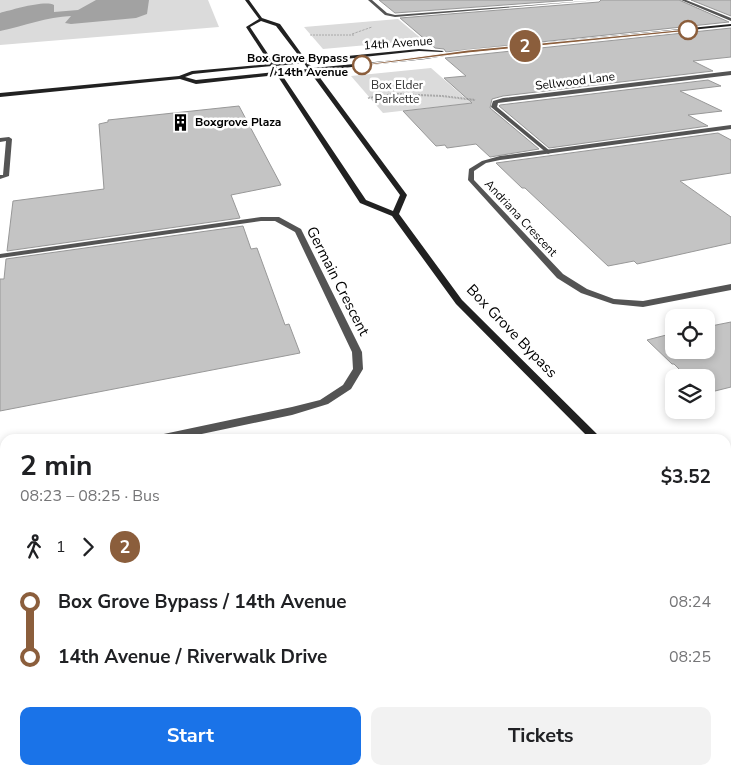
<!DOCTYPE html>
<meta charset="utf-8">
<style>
:root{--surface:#fff;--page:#f2f2f2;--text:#202124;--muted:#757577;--accent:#1a73e8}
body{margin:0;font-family:"Nunito Sans",sans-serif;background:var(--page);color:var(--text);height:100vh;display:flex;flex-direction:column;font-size:19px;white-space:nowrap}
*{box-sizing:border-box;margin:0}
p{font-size:16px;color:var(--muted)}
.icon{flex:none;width:28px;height:28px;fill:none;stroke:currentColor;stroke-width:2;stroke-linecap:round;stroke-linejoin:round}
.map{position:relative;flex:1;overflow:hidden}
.panel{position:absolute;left:0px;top:434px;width:731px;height:341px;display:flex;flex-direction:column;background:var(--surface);border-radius:15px 15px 0 0;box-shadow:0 2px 8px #0003}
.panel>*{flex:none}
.badge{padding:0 10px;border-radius:16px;font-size:18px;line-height:32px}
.tools{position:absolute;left:665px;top:309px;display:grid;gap:10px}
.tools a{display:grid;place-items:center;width:50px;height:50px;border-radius:10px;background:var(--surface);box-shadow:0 2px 8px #0003;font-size:25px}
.map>.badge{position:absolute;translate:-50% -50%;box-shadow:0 0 0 2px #fff}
.legs{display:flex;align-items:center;gap:8px;height:55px;padding:0 20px;font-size:16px}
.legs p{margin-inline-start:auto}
.overview{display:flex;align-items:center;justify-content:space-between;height:85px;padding:0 20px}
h1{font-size:28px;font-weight:700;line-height:38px}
.primary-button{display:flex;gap:10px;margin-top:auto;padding:10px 20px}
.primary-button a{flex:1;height:58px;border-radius:10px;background:var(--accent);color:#fff;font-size:20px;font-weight:700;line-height:58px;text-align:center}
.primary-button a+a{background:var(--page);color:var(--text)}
ul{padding:0 20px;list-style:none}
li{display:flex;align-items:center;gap:18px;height:55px;font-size:19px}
li i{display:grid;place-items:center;width:8px;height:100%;margin:0 6px;background:currentColor}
li i::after{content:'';width:12px;height:12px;margin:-6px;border:4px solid;border-radius:50%;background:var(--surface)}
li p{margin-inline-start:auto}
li:first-child i{background:linear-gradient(#0000 50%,currentColor 0)}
li:last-child i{background:linear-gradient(currentColor 50%,#0000 0)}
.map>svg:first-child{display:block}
.green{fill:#dbdbdb}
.water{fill:#a2a2a2}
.building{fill:#c4c4c4;stroke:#989898}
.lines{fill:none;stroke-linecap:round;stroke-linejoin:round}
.path-far1{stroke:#767676;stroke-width:1;stroke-dasharray:0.5 1;stroke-linecap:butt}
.path{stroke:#767676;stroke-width:2;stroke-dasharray:0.5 1;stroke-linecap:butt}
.service{fill:#545454;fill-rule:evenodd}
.minor{fill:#545454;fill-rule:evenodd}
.secondary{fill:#212121;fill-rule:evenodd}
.line-1{fill:#8b5e3c;stroke:#fff}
.stop-1-dot{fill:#fff;stroke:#8b5e3c;stroke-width:2.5}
.labels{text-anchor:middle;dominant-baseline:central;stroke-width:5;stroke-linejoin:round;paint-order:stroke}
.far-street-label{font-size:12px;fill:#000;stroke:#fff}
.far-stop-label{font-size:12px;font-weight:bold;fill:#000;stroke:#fff;text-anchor:end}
.far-park-label{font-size:12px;fill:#323232;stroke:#fff}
.far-poi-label{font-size:12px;font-weight:bold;fill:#000;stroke:#fff;text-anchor:start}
.street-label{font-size:15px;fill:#000;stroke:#fff}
</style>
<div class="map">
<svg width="731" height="774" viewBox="0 0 731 774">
<rect width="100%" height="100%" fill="#fff"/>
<!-- green -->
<g class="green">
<path d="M0,0H208L219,27L0,45Z"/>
<path d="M398,19L423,40L323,49L304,27Z"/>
<path d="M431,68L471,103L383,113L351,76Z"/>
</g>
<!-- water -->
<path class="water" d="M96,0H149L147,14L136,18L71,24L65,23L71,16C47,17 24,26 0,31V13C12,10 44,0 54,5V12L78,10Z"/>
<!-- building -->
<g class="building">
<path d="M379,0H573L395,13Z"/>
<path d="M601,0H679L729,22L446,52L444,49L435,48L400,18L599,2Z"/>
<path d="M691,0H731V16Z"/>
<path d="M731,28V57L693,61L713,71L503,96L492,99L490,108L539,149L490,157L476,144L447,148L445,145L436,146L403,111L472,103L444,78L466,76L445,58Z"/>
<path d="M708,80L721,86L680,91L722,111L688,115L708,126L549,148L499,106L500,105Z"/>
<path d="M239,106L281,185L231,195L240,218L7,251L13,201L104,189L99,124L108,122V120Z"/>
<path d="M718,133L731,140V173L680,181L731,217V243L637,264L634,261L608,266L525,188H522L496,163Z"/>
<path d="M243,226L251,249L257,248L285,325L289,324L300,353L0,411V279H4L6,259Z"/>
<path d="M731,322V387L707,393L706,378H688L674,364H672L647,340L674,333V350H706V327Z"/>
</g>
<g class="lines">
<!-- path-far1 -->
<g class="path-far1">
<path d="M352,34L372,27"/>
<path d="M310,35H354"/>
</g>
<!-- path -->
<g class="path">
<path d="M394,94L442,96L475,100"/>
<path d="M368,98L394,94L392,84L394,82"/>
</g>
<!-- service -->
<g class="service">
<path d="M368,0H372L387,13L395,15L599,0L395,17L385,15Z"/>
<path d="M731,71V75L498,103L497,107L550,151V153L548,154L491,107L493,101L503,98Z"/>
</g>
<!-- minor -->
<g class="minor">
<path d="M681,0H686L731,18V21Z"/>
<path d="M731,125V129L500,160L486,163L474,171V180L563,274L587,289L614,299L643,301L731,284V290L643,307L613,304L581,293L557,278L468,180L469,169L482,161L500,156Z"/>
<path d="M9,137L12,139L9,176L0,179V175H3L6,141L0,142V138Z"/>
<path d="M261,217H279L301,229L362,352L363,369L351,389L328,404L292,415L178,439H154L159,435L292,407L320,400L343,385L353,369L352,352L295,232L275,221H261L0,258V254Z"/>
<path d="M5,467V475L0,476V468Z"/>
</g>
<!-- secondary -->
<g class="secondary">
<path d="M245,0H249L262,18L280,24L306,60L419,49L444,51L442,52L419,51L308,63L313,68L426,57L468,50L731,24V26L468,52L426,59L315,71L407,195L399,214L462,300L602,439H590L456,304L392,216L360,203L277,75L196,84L180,79L0,97V93L179,76L192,71L270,64L246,27L259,19ZM261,21L276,26L302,60L274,63L250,27ZM304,63L308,69L280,72L276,66ZM272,66L275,72L196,80L185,77L193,74ZM310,72L400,195L393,211L366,200L282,75Z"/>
<path d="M726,532L731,534V545L726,543Z"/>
</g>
</g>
<!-- line-1 -->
<path class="line-1" d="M688,29L690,31L468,53L362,66L359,65L468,50Z"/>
<!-- icons -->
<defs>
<symbol id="building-bare" viewBox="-9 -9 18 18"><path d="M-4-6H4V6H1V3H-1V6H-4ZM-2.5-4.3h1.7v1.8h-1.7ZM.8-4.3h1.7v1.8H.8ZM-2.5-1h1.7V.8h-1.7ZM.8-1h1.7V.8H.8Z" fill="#000" stroke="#fff" stroke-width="2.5" paint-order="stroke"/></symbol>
</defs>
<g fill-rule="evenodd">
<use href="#building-bare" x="168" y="110" width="25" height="25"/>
</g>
<!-- markers -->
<g class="stop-1-dot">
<circle cx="688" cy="30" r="9"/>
<circle cx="362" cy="65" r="9"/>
</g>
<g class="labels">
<!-- far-street labels -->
<g class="far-street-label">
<text transform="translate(398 43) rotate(-4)">14th Avenue</text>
<text transform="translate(575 81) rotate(-7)">Sellwood Lane</text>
<text transform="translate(521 218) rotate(47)">Andriana Crescent</text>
</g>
<!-- far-stop labels -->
<g class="far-stop-label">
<text x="348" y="58">Box Grove Bypass<tspan x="348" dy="14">/ 14th Avenue</tspan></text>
</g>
<!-- far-park labels -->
<g class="far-park-label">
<text x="397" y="85">Box Elder<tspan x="397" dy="14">Parkette</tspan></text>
</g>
<!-- far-poi labels -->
<g class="far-poi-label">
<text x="195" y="122">Boxgrove Plaza</text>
</g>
<!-- street labels -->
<g class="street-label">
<text transform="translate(338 281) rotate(63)">Germain Crescent</text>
<text transform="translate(512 331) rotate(46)">Box Grove Bypass</text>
</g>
</g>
</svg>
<div class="tools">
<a><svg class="icon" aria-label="locate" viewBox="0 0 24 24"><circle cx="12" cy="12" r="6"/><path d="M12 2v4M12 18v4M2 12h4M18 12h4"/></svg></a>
<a><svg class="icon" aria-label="layers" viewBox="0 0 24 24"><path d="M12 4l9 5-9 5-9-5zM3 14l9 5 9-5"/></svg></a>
</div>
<b class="badge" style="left:525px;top:46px;background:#8b5e3c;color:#fff">2</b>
<section class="panel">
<div class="overview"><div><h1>2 min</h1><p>08:23 – 08:25 · Bus</p></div><b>$3.52</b></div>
<div class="legs"><svg class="icon" aria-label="walk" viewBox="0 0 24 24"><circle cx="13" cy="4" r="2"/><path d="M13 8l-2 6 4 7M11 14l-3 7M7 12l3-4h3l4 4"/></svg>1<svg class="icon" aria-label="forward" viewBox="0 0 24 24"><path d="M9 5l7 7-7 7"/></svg><b class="badge" style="background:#8b5e3c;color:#fff">2</b></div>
<ul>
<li><i style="color:#8b5e3c"></i><b>Box Grove Bypass / 14th Avenue</b><p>08:24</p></li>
<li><i style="color:#8b5e3c"></i><b>14th Avenue / Riverwalk Drive</b><p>08:25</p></li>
</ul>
<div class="primary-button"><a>Start</a><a>Tickets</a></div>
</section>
</div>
